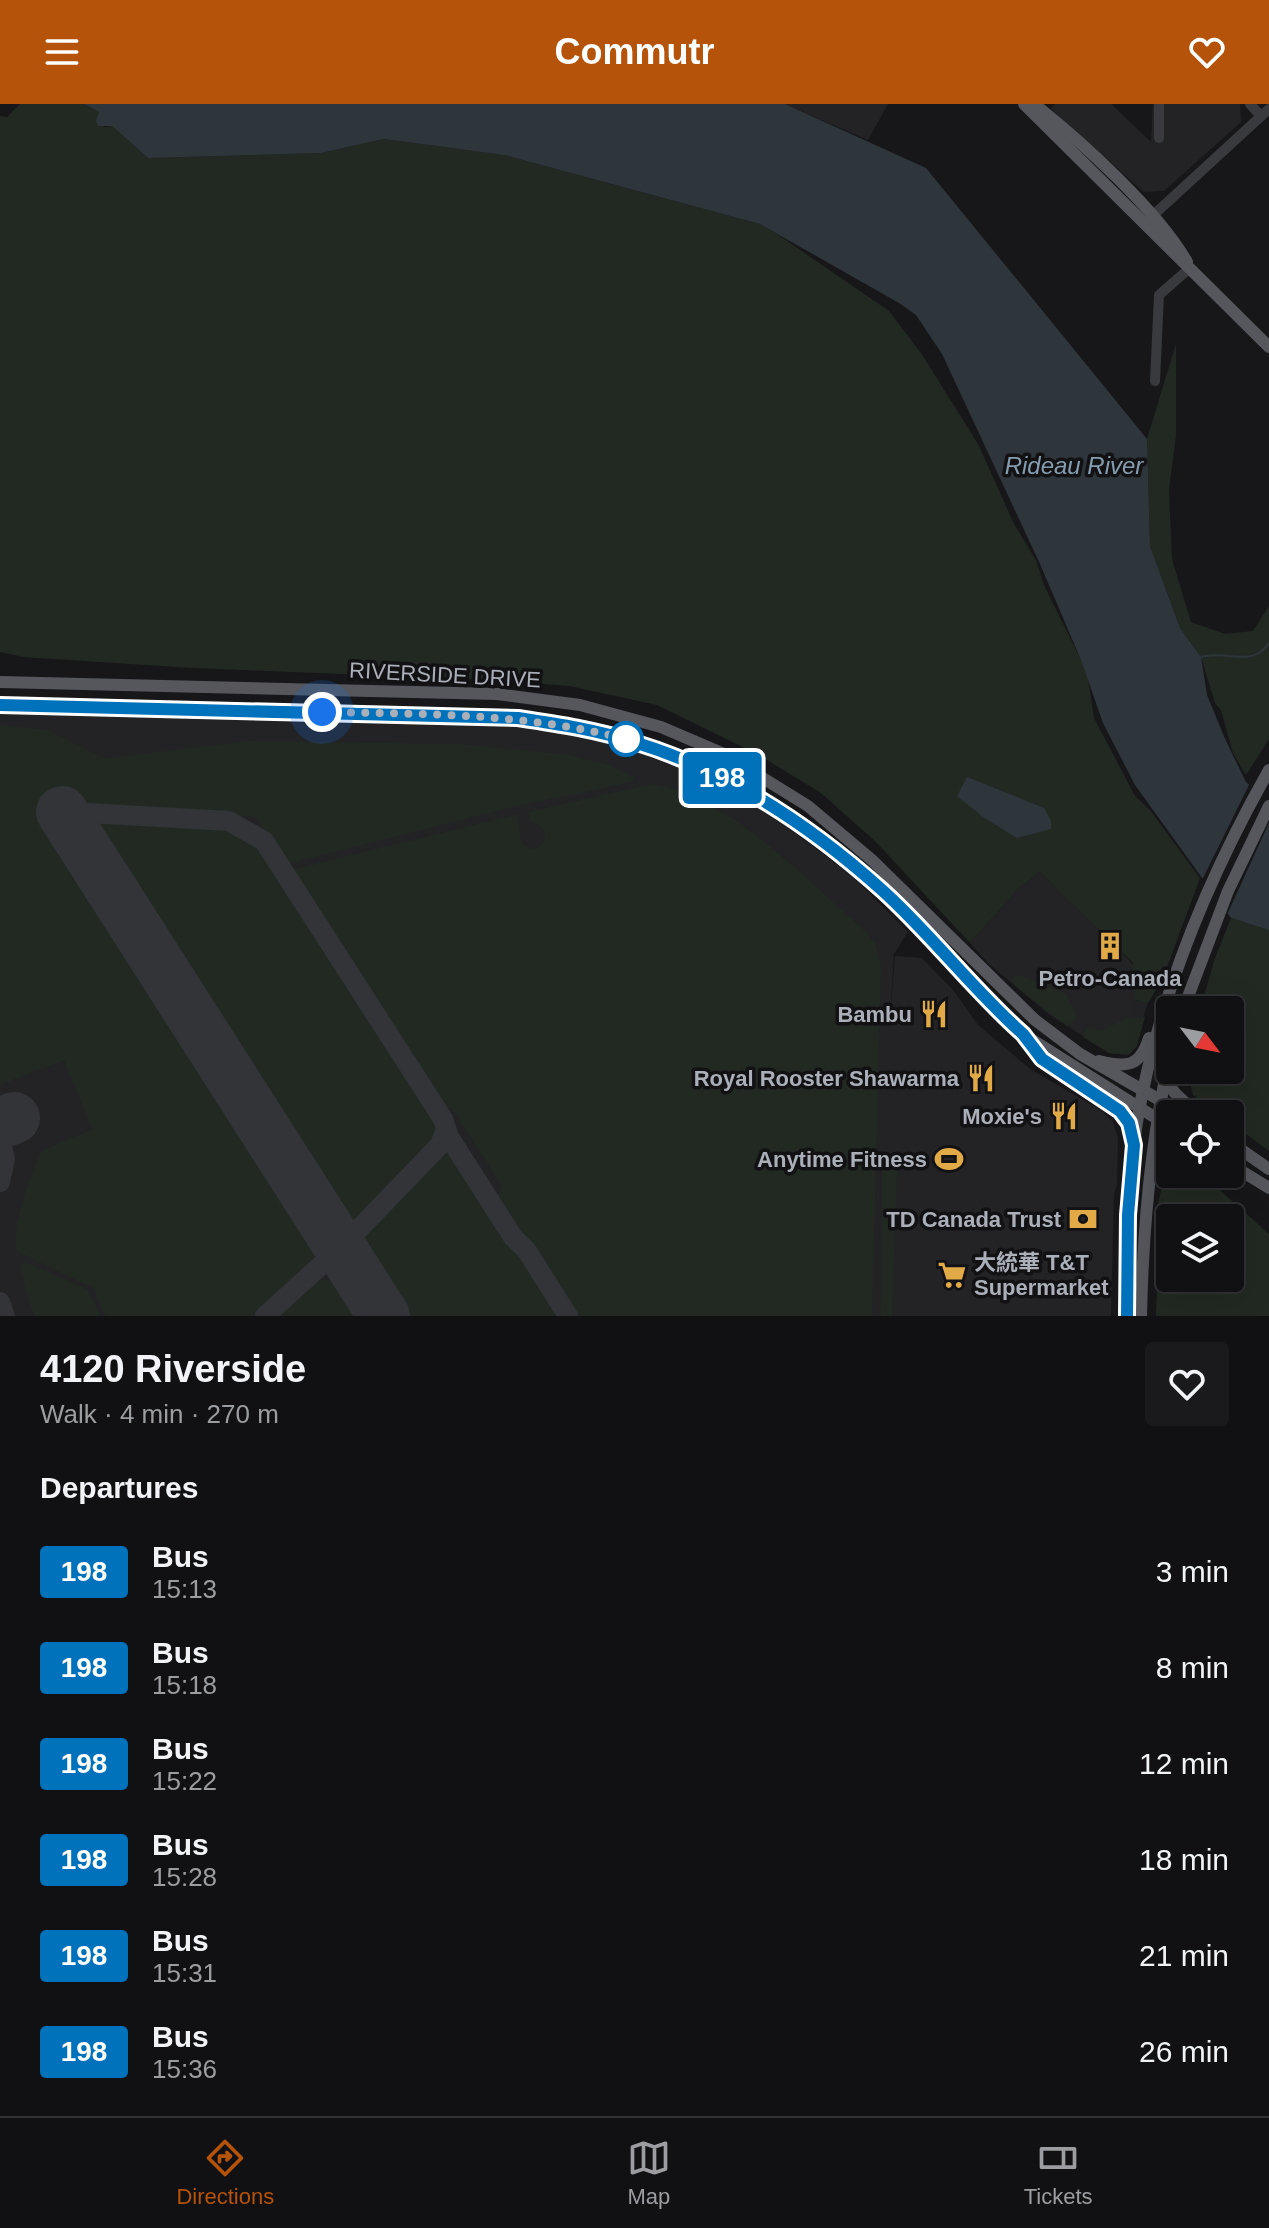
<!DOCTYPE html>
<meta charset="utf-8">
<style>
:root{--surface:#111113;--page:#1a1a1c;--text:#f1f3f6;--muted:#9c9da0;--line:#303133;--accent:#b45309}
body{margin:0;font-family:Arial,"Noto Sans SC",sans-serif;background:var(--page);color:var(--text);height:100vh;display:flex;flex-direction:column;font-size:30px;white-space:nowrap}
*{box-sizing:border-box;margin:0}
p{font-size:26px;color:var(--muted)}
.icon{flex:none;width:44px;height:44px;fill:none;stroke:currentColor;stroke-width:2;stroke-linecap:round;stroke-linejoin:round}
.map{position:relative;height:1212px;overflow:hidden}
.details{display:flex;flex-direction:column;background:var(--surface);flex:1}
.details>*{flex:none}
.badge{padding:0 16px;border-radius:6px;font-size:28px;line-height:52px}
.needle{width:52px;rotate:122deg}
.controls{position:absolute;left:1156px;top:892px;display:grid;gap:16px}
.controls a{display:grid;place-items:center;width:88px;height:88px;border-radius:8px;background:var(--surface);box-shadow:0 8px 32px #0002,0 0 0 2px var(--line);font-size:40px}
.you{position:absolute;width:40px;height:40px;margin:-20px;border:6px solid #fff;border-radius:50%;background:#1a73e8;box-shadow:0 0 0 12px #1a73e833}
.map>.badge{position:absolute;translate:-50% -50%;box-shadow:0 0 0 4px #fff}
h2{padding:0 40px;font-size:30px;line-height:72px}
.round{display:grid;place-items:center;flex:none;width:84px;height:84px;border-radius:8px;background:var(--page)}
.overview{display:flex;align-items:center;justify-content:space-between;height:136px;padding:0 40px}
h1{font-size:38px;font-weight:600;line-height:60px}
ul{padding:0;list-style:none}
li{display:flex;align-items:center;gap:24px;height:96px;padding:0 40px}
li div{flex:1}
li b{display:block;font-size:30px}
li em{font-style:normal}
li .badge{min-width:88px;font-weight:700;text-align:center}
header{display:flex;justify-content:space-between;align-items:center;height:104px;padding:0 40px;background:var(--accent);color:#fff;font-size:36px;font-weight:600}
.dock{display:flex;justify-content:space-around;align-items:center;height:112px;border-top:2px solid var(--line);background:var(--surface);font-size:22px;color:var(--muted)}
.dock a{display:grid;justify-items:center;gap:4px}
.dock .on{color:var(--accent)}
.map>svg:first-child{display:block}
.built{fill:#232326}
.green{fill:#222922;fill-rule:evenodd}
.water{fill:#2e363c}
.pier{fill:#171719}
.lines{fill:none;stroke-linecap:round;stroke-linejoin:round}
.stream{stroke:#2e363c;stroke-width:2}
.taxiway{stroke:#323437;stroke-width:20}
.runway{stroke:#323437;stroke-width:52}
.minor{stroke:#393a3e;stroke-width:10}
.major{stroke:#55575c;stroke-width:12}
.line-casing{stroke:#fff;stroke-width:18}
.line{stroke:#0072bc;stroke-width:12}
.walk{stroke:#abafb8;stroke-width:8;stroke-dasharray:0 14.4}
.stop-dot{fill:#fff;stroke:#0072bc;stroke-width:4}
.labels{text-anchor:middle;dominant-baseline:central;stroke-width:7;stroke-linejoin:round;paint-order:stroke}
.street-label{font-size:22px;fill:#abafb8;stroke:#121214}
.poi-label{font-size:22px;font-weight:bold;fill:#abafb8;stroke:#121214;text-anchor:end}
.water-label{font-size:24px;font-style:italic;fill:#859daf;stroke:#121214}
</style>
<header><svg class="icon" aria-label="menu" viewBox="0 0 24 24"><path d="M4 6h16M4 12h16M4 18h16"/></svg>Commutr<svg class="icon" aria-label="heart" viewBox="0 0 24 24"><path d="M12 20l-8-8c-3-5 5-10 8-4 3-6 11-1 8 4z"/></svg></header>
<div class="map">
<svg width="1269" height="1212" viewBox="0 0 1269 1212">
<rect width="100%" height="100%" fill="#171719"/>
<!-- built -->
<g class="built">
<path d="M785,0H888L868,36Z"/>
<path d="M1055,0H1111L1151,38L1153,0H1240L1241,18L1164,87L1144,88L1051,5Z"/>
<path d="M0,608L494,618L558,625L639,645L679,660L734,687L764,706L850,770L908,828L894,850L890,915L895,852L922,854L953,886L978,921L1030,965L1102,1007L1113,1018L1118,1034L1117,1080L1114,1090L1111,1212H0Z"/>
<path d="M1040,768L1104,828L1135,863V896L1148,899L1132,948L1112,950L1051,912L989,860L970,839L1018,785Z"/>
</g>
<!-- green -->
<g class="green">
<path d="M20,0H85L100,8L104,23L112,22L148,54L321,49L384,35L504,51L760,120L777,130L889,207L921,249L978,340L1014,420L1036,456L1044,481L1081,556L1088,575L1094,614L1135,692L1150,706L1200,774L1163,874L1148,899L1135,896L1133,859L1040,768L1018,785L970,839L876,738L821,689L759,651L657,601L569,582L497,576L192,564L23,553L0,548V12L7,13Z"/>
<path d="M1176,240V332L1169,385L1172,455L1191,518L1225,530L1253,527L1269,502V635L1246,671L1233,649L1221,606L1215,599L1201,553L1180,524L1150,442L1147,335Z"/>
<path d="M0,621L48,626L102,653L109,654L248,637L460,640L570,651L609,661L635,674L631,678L517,702L287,760L256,713L71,701L50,716L319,1136L310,1164L254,1212H105L93,1184L17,1147C10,1122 31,1074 40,1050L44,1046L92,1025L64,956L0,981Z"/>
<path d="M652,680C725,689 809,778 863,825L875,839L881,862L872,1212H576L498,1091L502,1082L452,1004L442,1005L292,766L518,710C522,727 514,743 536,745L544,738L545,728L541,723L530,716L528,708Z"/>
<path d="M97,714L227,723L258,741L428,1003L434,1016L437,1034L353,1120L344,1124L340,1119L87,725Z"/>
<path d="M1231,814L1269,826V1047L1230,1018V1010H1218L1193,991L1187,966H1230V906H1200L1215,854Z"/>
<path d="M1015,872H1021L1066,890L1076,909L1075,916L1067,922L1015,882L1012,877Z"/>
<path d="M1145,913L1137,942L1129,951L1109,949L1083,933L1087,924L1103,926L1128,914Z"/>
<path d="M443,1048L452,1049L516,1148H520L561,1212H401L359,1145L364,1130Z"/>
<path d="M882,1058L893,1061L897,1067L892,1212H881Z"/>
<path d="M1170,1070L1204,1072L1269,1130V1212H1156L1159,1132L1156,1109L1161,1086L1166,1073ZM1170,1114H1230V1174H1170Z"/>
<path d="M27,1159L87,1185L100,1212H34L20,1165L22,1160Z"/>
<path d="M319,1176L345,1177L367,1212H278Z"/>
</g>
<!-- water -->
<g class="water">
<path d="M85,0H785L926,64L1147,335L1150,442L1180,524L1201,553L1207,591L1225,635L1246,678L1269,699V826L1231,814L1135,681L1103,619L1081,556L1040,460L942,250L916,211L899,199L760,120L504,51L384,35L321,49L148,54L112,22H98L96,17L99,8Z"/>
<path d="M967,673L1044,704L1051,717V725L1017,734L983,713L957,692Z"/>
</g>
<!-- pier -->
<path class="pier" d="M1251,677L1269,693V719L1226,813L1201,778Z"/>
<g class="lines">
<!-- stream -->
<path class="stream" d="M1201,553C1225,545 1252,565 1269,539"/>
<!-- taxiway -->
<g class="taxiway">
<path d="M108,778L78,726L81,715L89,709L229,717L264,737L443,1015L449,1033L513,1133L527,1147L568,1212"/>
<path d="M0,1034L5,1055L0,1078"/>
<path d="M0,1198L5,1212"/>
<path d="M265,1212L328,1155C336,1125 301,1086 285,1061"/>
<path d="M387,1212L350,1155L348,1142L355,1129L440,1041L446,1025"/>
</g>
<!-- runway -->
<g class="runway">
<path d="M62,708L384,1212"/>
<path d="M0,1019L14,1014"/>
</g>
<!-- minor -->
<g class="minor">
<path d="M1250,0L1261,12"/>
<path d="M1159,34V0"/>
<path d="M1148,116L1269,5"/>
<path d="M1155,277L1159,191L1190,164"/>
</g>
<!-- major -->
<g class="major">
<path d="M1024,0L1269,243"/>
<path d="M1034,0C1081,37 1158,107 1187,158"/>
<path d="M0,578L497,590L580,601L661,623L724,650L808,702L872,756L1035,916L1080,950L1184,1010"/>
<path d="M0,600L493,613L576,623L655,645L735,681L804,725L890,793L1023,930L1170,1023"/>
<path d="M1183,906L1228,787L1269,702"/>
<path d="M1030,939C1055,974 1124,993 1132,1032"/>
<path d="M1099,957C1127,964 1140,963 1149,934"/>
<path d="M1165,976L1175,989L1197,1010"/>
<path d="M1230,1038L1269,1065"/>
<path d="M1230,1060L1269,1084"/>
<path d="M1151,1074L1170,1042"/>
<path d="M1127,1212C1127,1147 1127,1082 1137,1018C1158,894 1208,774 1269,666"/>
<path d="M1141,1212C1143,1124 1150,1038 1170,952"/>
</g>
</g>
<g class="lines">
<defs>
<path id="line" d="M0,601L518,614C558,620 598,626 637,639C728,667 812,723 882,786C932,831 973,886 1023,930L1042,955L1120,1007L1129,1019L1134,1041L1128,1111L1127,1212"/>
</defs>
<!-- line casing -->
<use href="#line" class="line-casing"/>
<!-- line -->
<use href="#line" class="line"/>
<!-- walk -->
<path class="walk" d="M322,608C425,610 525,609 626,635"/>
</g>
<!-- icons -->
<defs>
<symbol id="building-bare" viewBox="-9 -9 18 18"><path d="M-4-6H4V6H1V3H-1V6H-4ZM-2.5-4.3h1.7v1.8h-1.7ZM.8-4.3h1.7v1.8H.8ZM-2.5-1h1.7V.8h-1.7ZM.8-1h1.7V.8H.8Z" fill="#e2a947" stroke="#121214" stroke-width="2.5" paint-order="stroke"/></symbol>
<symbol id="restaurant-bare" viewBox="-9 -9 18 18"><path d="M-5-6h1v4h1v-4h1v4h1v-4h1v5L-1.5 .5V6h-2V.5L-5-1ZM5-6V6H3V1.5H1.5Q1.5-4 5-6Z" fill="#e2a947" stroke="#121214" stroke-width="2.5" paint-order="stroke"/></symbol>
<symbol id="stadium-bare" viewBox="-9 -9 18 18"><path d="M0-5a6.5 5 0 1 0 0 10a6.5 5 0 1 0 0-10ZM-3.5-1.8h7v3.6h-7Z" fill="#e2a947" stroke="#121214" stroke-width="2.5" paint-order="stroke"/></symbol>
<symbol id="bank-bare" viewBox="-9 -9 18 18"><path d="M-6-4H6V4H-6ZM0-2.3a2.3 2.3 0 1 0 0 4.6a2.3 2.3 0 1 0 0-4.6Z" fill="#e2a947" stroke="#121214" stroke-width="2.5" paint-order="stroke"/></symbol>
<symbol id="supermarket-bare" viewBox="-9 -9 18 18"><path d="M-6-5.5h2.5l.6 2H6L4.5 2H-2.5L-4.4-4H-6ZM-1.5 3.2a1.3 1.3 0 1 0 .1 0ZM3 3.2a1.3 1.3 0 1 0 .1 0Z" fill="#e2a947" stroke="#121214" stroke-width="2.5" paint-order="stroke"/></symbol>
</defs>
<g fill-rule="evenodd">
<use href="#building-bare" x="1090" y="822" width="40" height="40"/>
<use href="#restaurant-bare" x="914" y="890" width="40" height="40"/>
<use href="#restaurant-bare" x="961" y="954" width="40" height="40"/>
<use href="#restaurant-bare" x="1044" y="992" width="40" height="40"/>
<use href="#stadium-bare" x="929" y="1035" width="40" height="40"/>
<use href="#bank-bare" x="1063" y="1095" width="40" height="40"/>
<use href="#supermarket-bare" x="932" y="1151" width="40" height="40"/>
</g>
<!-- markers -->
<circle class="stop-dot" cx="626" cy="635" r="16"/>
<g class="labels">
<!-- street labels -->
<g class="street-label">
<text transform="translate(445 571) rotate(3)">RIVERSIDE DRIVE</text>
</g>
<!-- poi labels -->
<g class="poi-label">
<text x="1110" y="874" text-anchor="middle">Petro-Canada</text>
<text x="912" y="910">Bambu</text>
<text x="959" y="974">Royal Rooster Shawarma</text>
<text x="1042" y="1012">Moxie's</text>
<text x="927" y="1055">Anytime Fitness</text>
<text x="1061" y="1115">TD Canada Trust</text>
<text x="974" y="1158" text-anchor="start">大統華 T&amp;T<tspan x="974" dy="25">Supermarket</tspan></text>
</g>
<!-- water labels -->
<g class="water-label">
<text x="1074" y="361">Rideau River</text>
</g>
</g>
</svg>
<div class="controls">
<a><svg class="needle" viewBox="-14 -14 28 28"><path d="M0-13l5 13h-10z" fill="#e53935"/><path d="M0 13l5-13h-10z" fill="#9c9da0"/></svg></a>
<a><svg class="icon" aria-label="locate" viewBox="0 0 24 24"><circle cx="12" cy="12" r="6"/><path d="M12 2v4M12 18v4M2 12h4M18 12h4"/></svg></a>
<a><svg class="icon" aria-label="layers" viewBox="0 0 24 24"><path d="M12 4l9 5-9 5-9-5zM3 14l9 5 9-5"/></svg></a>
</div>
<div class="you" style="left:322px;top:608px"></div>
<b class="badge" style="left:722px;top:674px;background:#0072bc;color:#fff">198</b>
</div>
<section class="details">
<div class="overview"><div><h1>4120 Riverside</h1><p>Walk · 4 min · 270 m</p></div><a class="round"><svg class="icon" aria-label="heart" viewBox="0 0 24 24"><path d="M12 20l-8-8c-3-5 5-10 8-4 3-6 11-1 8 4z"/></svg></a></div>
<h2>Departures</h2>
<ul>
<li><span class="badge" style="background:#0072bc;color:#fff">198</span><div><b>Bus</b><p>15:13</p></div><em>3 min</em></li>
<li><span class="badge" style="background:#0072bc;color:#fff">198</span><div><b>Bus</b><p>15:18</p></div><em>8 min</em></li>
<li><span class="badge" style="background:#0072bc;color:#fff">198</span><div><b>Bus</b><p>15:22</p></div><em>12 min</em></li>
<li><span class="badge" style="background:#0072bc;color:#fff">198</span><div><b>Bus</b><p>15:28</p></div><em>18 min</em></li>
<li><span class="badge" style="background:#0072bc;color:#fff">198</span><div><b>Bus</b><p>15:31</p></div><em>21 min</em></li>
<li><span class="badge" style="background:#0072bc;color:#fff">198</span><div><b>Bus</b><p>15:36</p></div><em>26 min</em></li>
</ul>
</section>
<nav class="dock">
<a class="on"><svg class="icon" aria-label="directions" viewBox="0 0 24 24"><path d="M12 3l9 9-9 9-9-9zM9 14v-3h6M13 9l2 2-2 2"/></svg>Directions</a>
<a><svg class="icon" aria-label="map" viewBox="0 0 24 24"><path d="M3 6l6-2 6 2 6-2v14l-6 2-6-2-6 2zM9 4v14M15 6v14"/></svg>Map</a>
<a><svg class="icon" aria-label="tickets" viewBox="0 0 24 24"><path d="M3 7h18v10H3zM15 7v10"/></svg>Tickets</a>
</nav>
